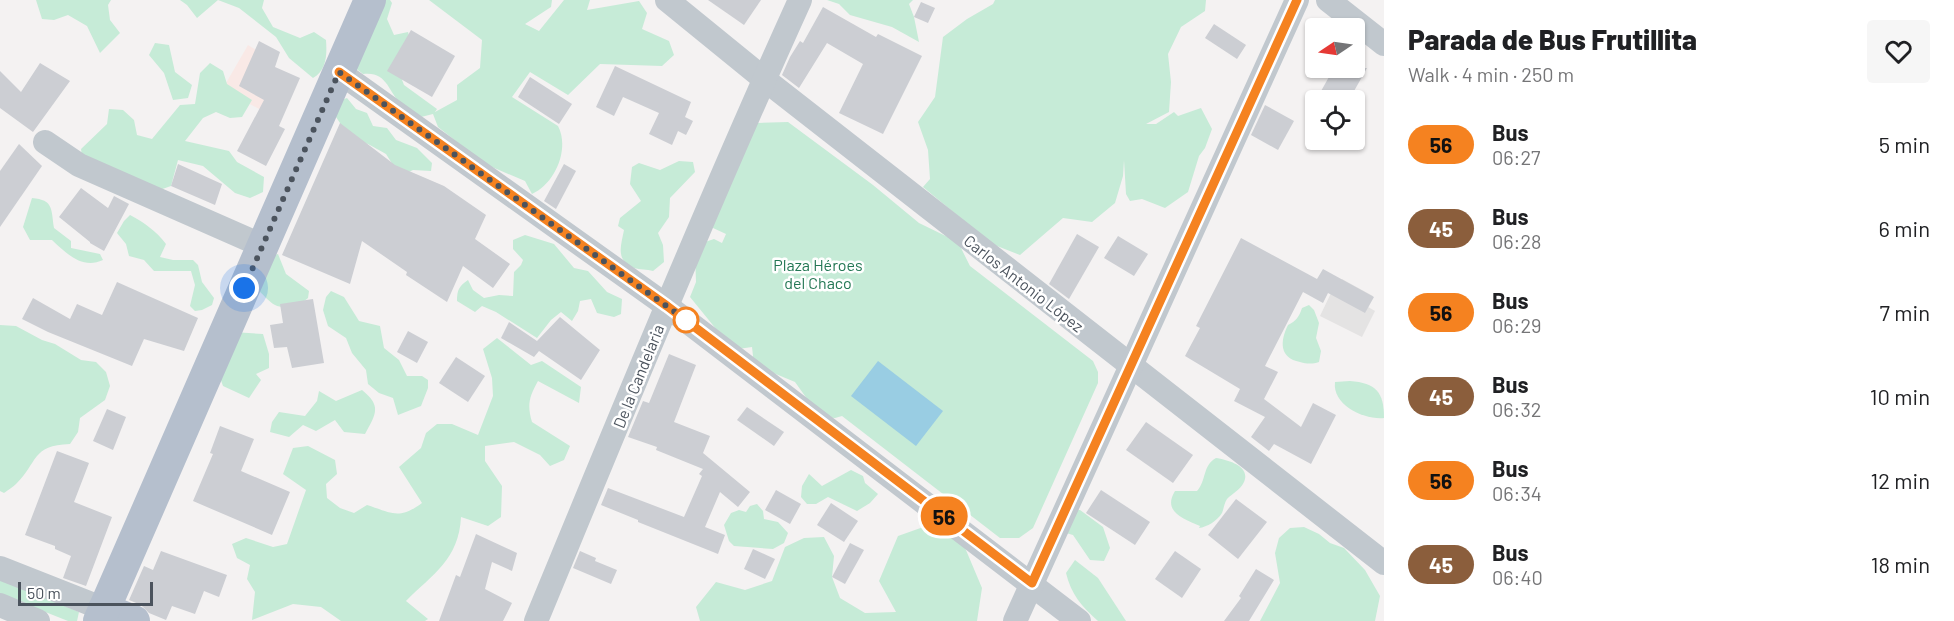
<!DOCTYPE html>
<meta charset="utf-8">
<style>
:root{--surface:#fff;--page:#f6f6f6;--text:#202124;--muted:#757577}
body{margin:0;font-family:Barlow,sans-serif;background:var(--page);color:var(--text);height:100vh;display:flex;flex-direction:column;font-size:22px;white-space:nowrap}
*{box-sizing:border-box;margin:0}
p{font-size:20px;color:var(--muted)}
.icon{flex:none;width:33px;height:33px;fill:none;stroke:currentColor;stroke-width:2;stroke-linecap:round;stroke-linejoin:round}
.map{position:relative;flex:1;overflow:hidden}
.panel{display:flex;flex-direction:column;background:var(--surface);width:570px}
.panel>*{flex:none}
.badge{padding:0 12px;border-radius:20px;font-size:21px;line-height:39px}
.needle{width:39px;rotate:257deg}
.controls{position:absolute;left:1305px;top:18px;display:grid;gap:12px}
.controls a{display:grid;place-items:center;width:60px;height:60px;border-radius:6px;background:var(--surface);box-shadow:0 2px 4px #0004;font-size:30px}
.scale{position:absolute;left:18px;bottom:15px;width:135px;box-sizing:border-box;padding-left:6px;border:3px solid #4b535d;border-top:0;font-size:16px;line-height:21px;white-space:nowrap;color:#4b535d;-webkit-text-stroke:4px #fff;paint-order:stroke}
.you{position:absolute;width:30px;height:30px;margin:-15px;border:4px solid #fff;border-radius:50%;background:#1a73e8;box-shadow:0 0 0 9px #1a73e833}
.map>.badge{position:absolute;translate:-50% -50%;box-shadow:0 0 0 3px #fff}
.round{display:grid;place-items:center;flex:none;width:63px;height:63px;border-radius:6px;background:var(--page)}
.head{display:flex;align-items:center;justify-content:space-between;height:102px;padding:0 24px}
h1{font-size:28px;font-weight:800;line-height:45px}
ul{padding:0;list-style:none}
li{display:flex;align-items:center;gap:18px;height:84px;padding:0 24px}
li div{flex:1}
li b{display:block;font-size:22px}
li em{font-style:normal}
li .badge{min-width:66px;font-weight:700;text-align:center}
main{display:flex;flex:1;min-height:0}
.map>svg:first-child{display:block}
.education{fill:#e4e3e3}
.medical{fill:#f9e9e6}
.green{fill:#c6ebd7}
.water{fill:#99cde3}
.building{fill:#ccced3}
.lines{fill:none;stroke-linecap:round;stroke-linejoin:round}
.minor{stroke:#c1c8ce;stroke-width:24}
.major{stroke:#b5bfcd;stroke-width:32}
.line-casing{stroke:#fff;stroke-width:14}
.line{stroke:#f58220;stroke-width:9}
.walk{stroke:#4b535d;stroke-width:6;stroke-dasharray:0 10.8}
.stop-dot{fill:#fff;stroke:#f58220;stroke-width:3}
.labels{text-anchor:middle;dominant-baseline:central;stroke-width:5;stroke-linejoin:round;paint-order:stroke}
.park-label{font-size:16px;fill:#237754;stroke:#fff}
.street-label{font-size:16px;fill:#4b535d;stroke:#fff}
</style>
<main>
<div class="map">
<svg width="1384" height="621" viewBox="0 0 1384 621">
<rect width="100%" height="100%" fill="#f4f2f2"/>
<!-- education -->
<path class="education" d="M1342,279L1373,296L1368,307L1375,311L1362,337L1320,316L1332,291L1335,292Z"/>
<!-- medical -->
<path class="medical" d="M248,45L266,56L269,114L222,90Z"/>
<!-- green -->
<g class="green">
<path d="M36,0H111L108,5L110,20L120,33L100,53L87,26L68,15L54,20L42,19Z"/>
<path d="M180,0H264L262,8L273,27L300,38L314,32L326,40C327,54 327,70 313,78L289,58L276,37L239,8L218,0L197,18L187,5Z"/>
<path d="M382,0H390L392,3L387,19L394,35L408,32L410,39L399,72L404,85L437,109L435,112L457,100V85L480,68L482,40L429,0H552L551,7L525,24L539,31L564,0H590L587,10L639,1L647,13L642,29L669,41L674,55L662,66L600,64L568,95L530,72L512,97L558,126C570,149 555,184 532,194L525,181L485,164L438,127L433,114L421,117C415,113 407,109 401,104C388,91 387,71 363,74L349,63Z"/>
<path d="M827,0H913L909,4L914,17L919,42L892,27L850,15L839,4Z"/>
<path d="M995,0H1206L1205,11L1181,27L1168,54L1171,82L1169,112L1146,124H1156L1174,112L1178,116L1201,108L1212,129L1205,148L1199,156L1188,192L1165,208L1142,199L1130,201L1126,194L1124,160L1123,176L1115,203L1092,222L1063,218L1020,255L992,244L923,187L930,179L928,150L918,122L935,97L943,37L967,19L993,4Z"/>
<path d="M155,43L169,45L175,72L192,85L188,98L173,100L164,73L149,55Z"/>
<path d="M210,63L223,71L227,84L252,100L242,117L230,118L216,112L203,118L185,141L229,151L237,162L264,177L263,192L250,198L235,193L203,166L178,160L171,186L151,193L83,164L81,149L107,124L109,109L123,110L134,120L137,135L152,139L180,105L195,104L200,73Z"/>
<path d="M347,98L356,109L367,113L373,126L387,128L396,140L417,148L432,163L431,171L413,170L400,176L386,154L368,144L340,135V123L332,111L336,102Z"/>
<path d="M788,122L873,185L919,223L958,242L970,266L1093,361L1098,372V383L1033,528L1019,538H1000L842,416L835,418L820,417L795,382L754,365L752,347L738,349L725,340L690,297L696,282L695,253L705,242L714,239L722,243L726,234L713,228L709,213L757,123Z"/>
<path d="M679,161L693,162L695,172L670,198L669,217L658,233L663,245L664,262L653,271C647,269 640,270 634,268C615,260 621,246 624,230L618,226L620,218L641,201L630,184L632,167L639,163L660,170Z"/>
<path d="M32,198C54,200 51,209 54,228L71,241V248L100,254L103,260C82,270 66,253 52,240H30L23,227Z"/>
<path d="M130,215C145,223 156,231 166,244L160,257L173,260H193L198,265L202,282L214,298L212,305L202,310L195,311L190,306L195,285L191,271H154L144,260L129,256L126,244L117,233L124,221Z"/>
<path d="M525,235L554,244L574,268L588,271L607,292L622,299L621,314L614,317L597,313L591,299L580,301L578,311L572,321L561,312L551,320L537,338L496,312L482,306L475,312L457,301C457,290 459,286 468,280L473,290L484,298L499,295L513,296L514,272L521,265L523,260L513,249V240Z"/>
<path d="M278,254L286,274L309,291L308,298C301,305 285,310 275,305C269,302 264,295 259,291L257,260Z"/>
<path d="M331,291L344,297L359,321L380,326L384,348L399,360L407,376H422L428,380V388L421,406L398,415L393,398L379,393L368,384L366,370L352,353L346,338L328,326L323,310L326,297Z"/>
<path d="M1309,305L1314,310L1319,323L1316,338L1321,351L1319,362C1313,364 1307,364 1300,362C1279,358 1280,341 1288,325C1296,321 1299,317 1302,308Z"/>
<path d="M0,325L16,326L42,340L55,344L81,360L96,362L106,372L110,386L105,400L80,418L78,432L70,444C31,445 38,463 16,484C13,487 8,490 4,493L0,491Z"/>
<path d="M233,332L263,334L269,354V368L256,374L261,380L249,398L223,386L218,372Z"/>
<path d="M497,338L531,365L542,361L581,387L579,403L538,381C529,397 527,405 532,422L570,446L564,460L550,466L540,455L514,442L485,446V461L502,486L501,517L488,526L461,517C459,559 433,574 406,601L428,619L425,621H341L321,607L293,604L252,620L255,592L247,579L250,565L237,558L232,544L246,538L273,547L287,544L306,490L283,474L293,448L308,446L335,460L337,474L326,484L327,498L340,508L354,513L367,505C392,513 399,520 422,503L399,467L421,448L426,433L437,424H452L478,435L493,396L492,378L483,349Z"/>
<path d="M1350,381C1376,383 1384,392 1384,418C1364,420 1332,405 1335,382Z"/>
<path d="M362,390C382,406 376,414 365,434L344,432L335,420L316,431L303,425L289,437L270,432L272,422L279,412L305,416L317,401L319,391L336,401Z"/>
<path d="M1216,458C1228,460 1251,466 1244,482C1241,489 1232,494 1227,499C1224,504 1224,508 1222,513C1217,521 1207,527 1199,528L1200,526C1184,519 1162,512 1175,491H1197C1207,480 1202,466 1216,458Z"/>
<path d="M851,470L863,476L865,483L878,494L870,503L857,511L828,497L816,504H807L801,497L802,486L809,474L822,486Z"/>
<path d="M757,504L763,511L764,519L778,522L788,533L784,543L773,549L734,546L729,541L724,525L731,513L739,510L746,512L750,506Z"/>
<path d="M1080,510L1103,527L1110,548L1104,561L1090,560L1073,535L1059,531L1058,511Z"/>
<path d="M929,525L963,543L982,588L977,621H700L696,607L716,582L745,590L772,581L785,547L804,538L824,537L834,556L832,577L840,598L865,613L896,612L879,581L898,536Z"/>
<path d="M1304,527L1319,534L1330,543L1344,548L1365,570L1380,596L1375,621H1260L1280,583L1275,553L1279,538L1290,528Z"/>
<path d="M1075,560L1098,578L1126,621H1098C1082,607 1071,594 1066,573Z"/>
<path d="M0,579L79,612L77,621H68L0,594Z"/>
</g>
<!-- water -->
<path class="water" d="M878,361L943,411L916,446L851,396Z"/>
<!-- building -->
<g class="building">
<path d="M708,0H761L744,25Z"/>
<path d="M921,2L935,8L928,23L914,17Z"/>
<path d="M823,7L876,37L878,34L922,56L883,134L839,113L863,64L827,43L799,88L782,75L790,57L800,41L803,43Z"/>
<path d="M1214,24L1246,45L1237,59L1205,38Z"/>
<path d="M411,30L455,56L432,97L387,71Z"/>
<path d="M259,41L280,52L275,67L300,78L279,126L285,129L266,166L237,151L264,100L239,86Z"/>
<path d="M40,63L70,81L33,132L0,108V71L21,92Z"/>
<path d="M615,66L691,102L685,117L693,121L686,135L678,131L672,145L649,134L659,113L623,97L614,116L596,107Z"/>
<path d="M1334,68H1367L1349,100H1316Z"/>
<path d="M530,77L572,104L559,124L518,97Z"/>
<path d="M1265,105L1294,121L1278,150L1251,135Z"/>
<path d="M340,123L395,165L444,186L486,215L475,239L510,264L493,288L463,266L447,302L406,275L407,272L362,241L350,284L282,255Z"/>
<path d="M19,144L42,166L0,227V171Z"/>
<path d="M178,164L222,184L215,205L171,186Z"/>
<path d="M564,164L576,171L556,209L544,201Z"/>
<path d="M81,188L108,208L114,196L129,204L104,251L90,243V242L59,217Z"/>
<path d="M1077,234L1099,247L1069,299L1049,284Z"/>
<path d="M1118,236L1148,254L1134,276L1104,258Z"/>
<path d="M1241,238L1317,279L1323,269L1374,297L1365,313L1328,293L1323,303L1303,292L1265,366L1278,372L1264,399L1301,427L1313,403L1336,415L1311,464L1274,444L1269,451L1251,437L1265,417L1234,401L1240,389L1185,356L1200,328L1196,326Z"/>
<path d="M117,282L198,318L184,351L144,339L132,366L48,332L22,319L33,298L70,319L77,304L102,315Z"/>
<path d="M313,299L324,363L292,368L287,347L274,348L270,325L283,323L280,304Z"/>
<path d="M560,317L600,350L581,380L539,351L534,357L501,338L509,322L537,341Z"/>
<path d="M408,331L428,342L417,363L397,352Z"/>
<path d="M669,354L696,365L674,422L710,436L703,453L750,492L738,507L720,492L705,527L725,535L718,554L638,522V520L601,505L608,488L684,517L702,476L699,474L703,469L656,450L657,447L628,437L643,401L649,403Z"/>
<path d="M456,357L485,376L468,402L439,383Z"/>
<path d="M747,407L784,432L774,446L737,420Z"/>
<path d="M107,409L126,417L113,450L93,441Z"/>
<path d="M1146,422L1193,455L1173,483L1126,450Z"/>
<path d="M220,426L254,439L241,471L290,492L272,535L193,501L213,454L210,453Z"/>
<path d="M57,451L89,463L74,502L112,517L86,586L63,578L71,556L55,549V546L25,535Z"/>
<path d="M776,490L801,504L790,524L765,510Z"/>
<path d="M1101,490L1150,522L1135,545L1086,513Z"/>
<path d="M1236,499L1267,522L1238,559L1208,535Z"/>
<path d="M831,503L858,521L844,542L817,525Z"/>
<path d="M476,534L517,553L512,571L492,562L485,589L512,603L503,621H439L456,575L460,577Z"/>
<path d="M850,543L864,550L845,584L832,577Z"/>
<path d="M753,549L775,559L765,579L744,569Z"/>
<path d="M161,551L227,575L219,597L204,591L195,614L172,606L166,620L149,613L141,605L129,600L144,566L153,570Z"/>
<path d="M580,551L596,558L595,561L617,570L611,584L573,568Z"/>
<path d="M1175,551L1201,569L1182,598L1155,579Z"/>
<path d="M1256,569L1274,580L1249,621H1224L1241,598L1239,596Z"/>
</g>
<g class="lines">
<!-- minor -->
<g class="minor">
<path d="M667,0L764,79L1384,563"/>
<path d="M1328,0L1384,44"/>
<path d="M339,72L667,306L1079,621"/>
<path d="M45,142L79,165L263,246"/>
<path d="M0,568L104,609"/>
<path d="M0,605L38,621"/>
<path d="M536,621C622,413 707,205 800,0"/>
<path d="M1015,621L1297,0"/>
</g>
<!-- major -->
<g class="major">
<path d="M104,609L134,621"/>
<path d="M99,621L370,0"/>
</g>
</g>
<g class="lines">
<defs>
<path id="line" d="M339,72L667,306L1032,583L1297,0"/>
</defs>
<!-- line casing -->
<use href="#line" class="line-casing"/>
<!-- line -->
<use href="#line" class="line"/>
<!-- walk -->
<path class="walk" d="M244,288L339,72L686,320"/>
</g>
<!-- markers -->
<circle class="stop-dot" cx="686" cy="320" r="12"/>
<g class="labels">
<!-- park labels -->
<g class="park-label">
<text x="818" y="264">Plaza Héroes<tspan x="818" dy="18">del Chaco</tspan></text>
</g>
<!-- street labels -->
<g class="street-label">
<text transform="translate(1024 283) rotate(38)">Carlos Antonio López</text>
<text transform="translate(638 376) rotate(-68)">De la Candelaria</text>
</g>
</g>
</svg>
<div class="controls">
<a><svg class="needle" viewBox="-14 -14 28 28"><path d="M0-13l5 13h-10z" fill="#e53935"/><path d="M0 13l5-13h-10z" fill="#757577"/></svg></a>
<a><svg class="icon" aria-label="locate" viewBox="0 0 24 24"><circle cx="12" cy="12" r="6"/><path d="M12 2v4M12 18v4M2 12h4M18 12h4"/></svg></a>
</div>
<div class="scale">50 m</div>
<div class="you" style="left:244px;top:288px"></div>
<b class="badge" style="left:944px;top:516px;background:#f58220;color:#111">56</b>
</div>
<section class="panel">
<div class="head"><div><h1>Parada de Bus Frutillita</h1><p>Walk · 4 min · 250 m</p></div><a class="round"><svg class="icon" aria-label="heart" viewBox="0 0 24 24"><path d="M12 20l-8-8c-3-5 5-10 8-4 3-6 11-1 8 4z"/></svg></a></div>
<ul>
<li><span class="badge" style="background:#f58220;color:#111">56</span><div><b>Bus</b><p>06:27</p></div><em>5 min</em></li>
<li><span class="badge" style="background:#8b5e3c;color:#fff">45</span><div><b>Bus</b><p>06:28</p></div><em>6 min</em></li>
<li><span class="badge" style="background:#f58220;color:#111">56</span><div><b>Bus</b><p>06:29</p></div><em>7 min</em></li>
<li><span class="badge" style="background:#8b5e3c;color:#fff">45</span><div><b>Bus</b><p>06:32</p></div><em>10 min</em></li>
<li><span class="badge" style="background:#f58220;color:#111">56</span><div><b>Bus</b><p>06:34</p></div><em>12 min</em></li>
<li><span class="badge" style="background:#8b5e3c;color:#fff">45</span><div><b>Bus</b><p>06:40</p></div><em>18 min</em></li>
</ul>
</section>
</main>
